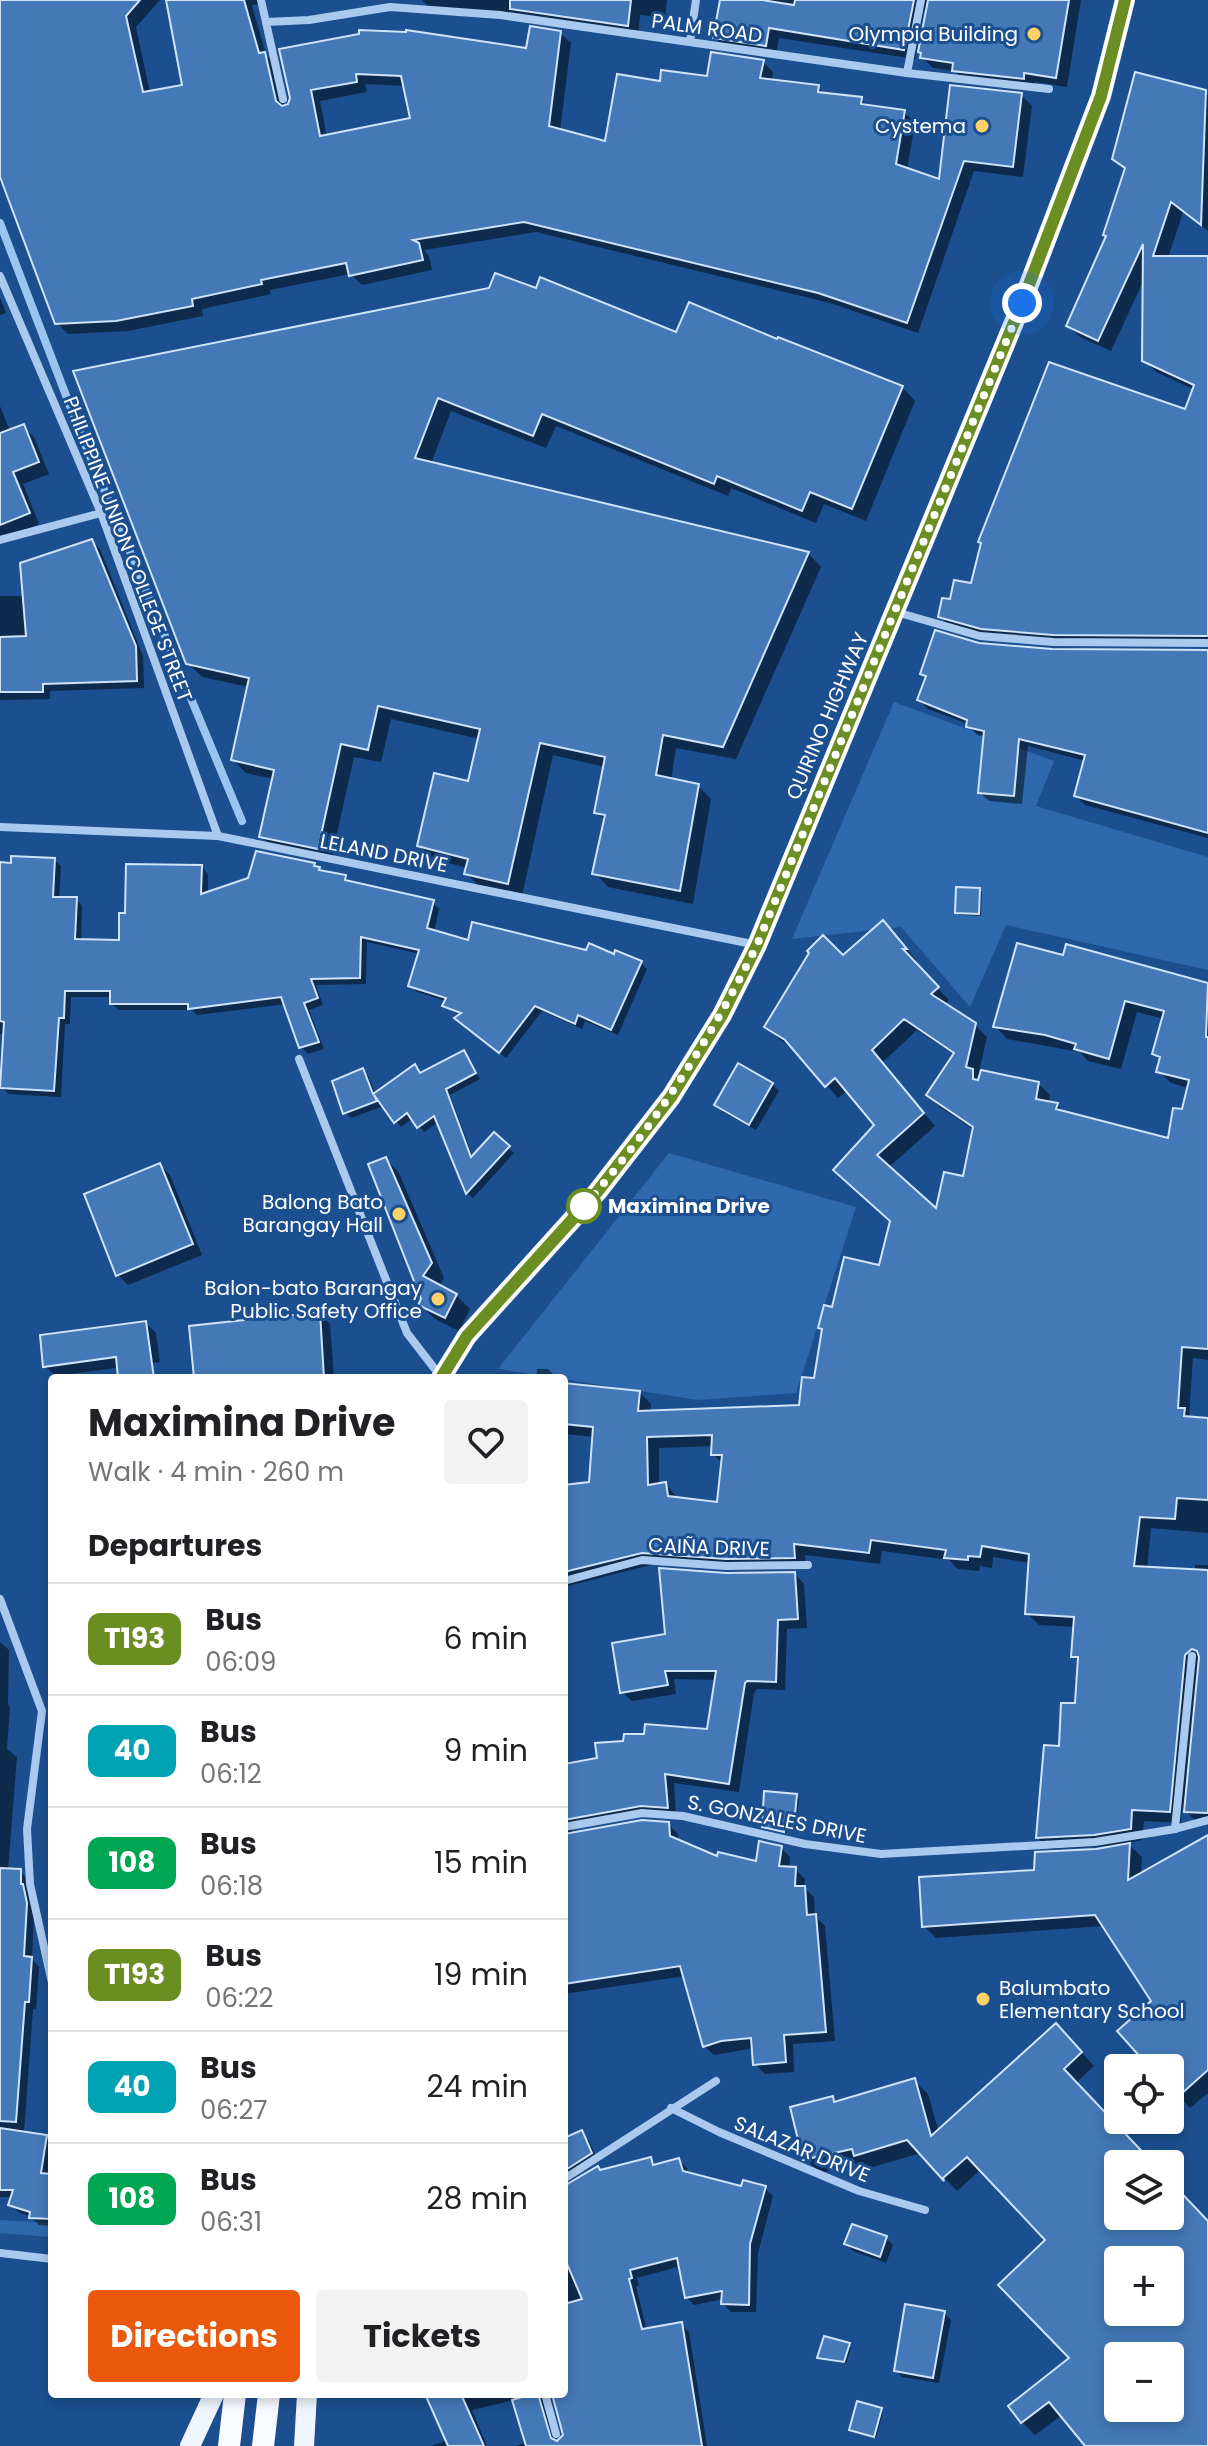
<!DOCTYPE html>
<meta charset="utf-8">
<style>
:root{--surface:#fff;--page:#f2f2f2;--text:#202124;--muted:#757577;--line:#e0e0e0;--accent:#ea580c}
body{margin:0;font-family:Poppins,sans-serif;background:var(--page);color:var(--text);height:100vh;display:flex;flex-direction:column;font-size:30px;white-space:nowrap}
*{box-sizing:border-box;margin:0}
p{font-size:26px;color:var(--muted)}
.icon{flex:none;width:44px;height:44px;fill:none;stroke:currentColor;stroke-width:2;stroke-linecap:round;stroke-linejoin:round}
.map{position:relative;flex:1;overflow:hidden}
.sheet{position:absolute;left:48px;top:1374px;width:520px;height:1024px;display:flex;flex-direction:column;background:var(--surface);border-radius:8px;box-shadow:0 4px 12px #0003}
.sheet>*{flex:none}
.badge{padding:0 16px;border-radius:12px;font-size:28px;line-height:52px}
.buttons{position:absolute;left:1104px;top:2054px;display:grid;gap:16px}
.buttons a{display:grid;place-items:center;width:80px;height:80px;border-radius:8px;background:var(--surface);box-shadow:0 4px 12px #0003;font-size:40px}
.you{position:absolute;width:40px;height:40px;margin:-20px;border:6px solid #fff;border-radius:50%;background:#1a73e8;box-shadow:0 0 0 12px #1a73e833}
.map>.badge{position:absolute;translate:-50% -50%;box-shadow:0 0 0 4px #fff}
h2{padding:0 40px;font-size:30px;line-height:72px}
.round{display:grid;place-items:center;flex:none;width:84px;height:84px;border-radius:8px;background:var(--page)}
.headline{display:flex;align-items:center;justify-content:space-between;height:136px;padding:0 40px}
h1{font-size:38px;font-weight:700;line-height:60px}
.button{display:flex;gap:16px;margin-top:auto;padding:16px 40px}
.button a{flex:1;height:92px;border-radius:8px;background:var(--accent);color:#fff;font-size:32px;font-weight:700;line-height:92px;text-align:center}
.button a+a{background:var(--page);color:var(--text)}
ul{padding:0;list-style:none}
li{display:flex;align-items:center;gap:24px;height:112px;padding:0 40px;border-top:2px solid var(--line)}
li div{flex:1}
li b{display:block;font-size:30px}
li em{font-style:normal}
li .badge{min-width:88px;font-weight:700;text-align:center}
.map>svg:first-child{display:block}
.green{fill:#2e69ad}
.shadow{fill:#0007;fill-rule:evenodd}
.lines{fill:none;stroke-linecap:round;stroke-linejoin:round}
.stream{stroke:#9cc4f0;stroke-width:8}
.building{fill:#4478b7;stroke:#cfe3fa;stroke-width:2;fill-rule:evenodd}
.minor{stroke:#a9c9ee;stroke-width:8}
.primary{stroke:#f0f6ff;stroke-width:20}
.trunk{stroke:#f8faff;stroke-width:22}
.line-casing{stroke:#fff;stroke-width:18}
.line{stroke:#6b8e23;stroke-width:12}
.walk{stroke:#fff;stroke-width:8;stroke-dasharray:0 14.4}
.poi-dot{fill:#ffd166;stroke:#1b4f8f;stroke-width:3}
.stop-dot{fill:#fff;stroke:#6b8e23;stroke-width:4}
.labels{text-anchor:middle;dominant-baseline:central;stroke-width:6;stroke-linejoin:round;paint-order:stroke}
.street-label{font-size:20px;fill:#fff;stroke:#1b4f8f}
.poi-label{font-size:20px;fill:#fff;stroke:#1b4f8f;text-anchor:end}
.stop-label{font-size:20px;font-weight:bold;fill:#fff;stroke:#1b4f8f;text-anchor:start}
</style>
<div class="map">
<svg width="1208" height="2446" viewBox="0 0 1208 2446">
<rect width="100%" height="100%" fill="#1b4f8f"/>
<!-- green -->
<g class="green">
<path d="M894,702L1054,761L1036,806L1208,857V970L1006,925L970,1007L901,927L792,939Z"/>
<path d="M669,1153L856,1207L796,1393L698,1400L498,1369Z"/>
<path d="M0,2220L52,2223V2237L0,2233Z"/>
</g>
<!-- shadow -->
<g class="shadow">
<path d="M0,0H160L136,27L150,93L185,87L168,0H258L259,4L252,5L266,55L275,65L285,107L290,105L292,98L282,51L528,50L560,33L571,43L560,131L607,143L662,83L709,78L763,62L773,72L772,81L818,87L826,95L861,99L869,107L904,112L915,123L907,170L941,182L1021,95L1032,106L1023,177L974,171L918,333L830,303L536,232L424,250L429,256L432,270L362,285L350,274L270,290L271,294L202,309L203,316L128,331L68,334L57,323L4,182L2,184L0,182ZM365,84L405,86L412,119L327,137L320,101L367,92Z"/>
<path d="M422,0H667L665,18L640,15L638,36L544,22L538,16L428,6Z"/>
<path d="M721,0H1081L1067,87L1035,82L1034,89L965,81L955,71L933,68L922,57L928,11L924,10L915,59L779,38L776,55L726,48L715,38Z"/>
<path d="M1205,92L1208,95V231L1183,212L1168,258H1208V644L1067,646L995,640L952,628L940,616L951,602L1186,412L1195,390L1156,372L1144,360L1145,277L1111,351L1080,337L1068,325L1108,237L1126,170L1115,159Z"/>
<path d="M537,291L678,334L778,341L902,387L915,401L866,521L824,504L816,523L731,488L728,496L556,426L546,448L451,411L431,464L808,553L821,567L736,759L676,748L671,780L698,786L711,799L693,904L608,887L595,873L606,821L596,812L605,767L553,755L522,896L480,887L467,874L468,868L433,859L419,845L469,783L480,739L391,719L381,762L354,757L331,861L275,850L262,837L274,779L246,773L233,760L249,687L202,677L188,663Z"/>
<path d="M0,298L6,313L0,315Z"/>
<path d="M0,406L10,431L23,426L34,437L49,474L23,484L39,524L0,540Z"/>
<path d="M92,541L100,549L143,656L144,688L50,691V699L0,700V596H25Z"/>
<path d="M979,645L1208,671V838L1085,805L1076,796L1086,761L1028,746L1022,804L989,801L980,793L986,737L977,735L968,724L928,709L919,700L927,678L922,673Z"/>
<path d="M54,860L61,866L59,899H76L82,906L81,941L121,942L127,915L202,867L208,874V894L314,865L323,873L345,877L352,884L432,902L439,909L434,932L470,943L615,956L641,963L647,969L618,1035L585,1021L582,1029L542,1011L506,1058L463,1024L461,1016L445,1005L446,1001L417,992L410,986L420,954L367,942L366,984L316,985L323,1005L309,1010L324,1049L308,1054L301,1047L286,1004L197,1015L192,1010H119L112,1004V997H71L70,1024H65L61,1097L9,1094L2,1088L5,1034H0V864Z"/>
<path d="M979,890L982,892L981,916L960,915L957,913Z"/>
<path d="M895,935L916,960H911L949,1000L944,1005L974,1024L987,1037L979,1072L1038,1083L1050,1095L1049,1103L1057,1105L1066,1114L1169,1140L1184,1112L1189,1088L1171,1083L1159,1071L1161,1061L1154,1054L1164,1019L1137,1012L1121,1069L1088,1061L1080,1052L1007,1039L996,1027L1064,958L1205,985L1208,982V1360L1193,1358L1189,1416L1192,1419L1208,1420V1533L1151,1528L1147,1569L1195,1571V1565H1208V1824L1198,1823L1182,1808L1181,1823L1144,1821L1142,1840L1127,1843L1142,1857L1141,1875L1208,1837V2093L1190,2108L1170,2087V2068H1153V2001L1105,1926L936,1938L924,1926L1035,1872L1107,1849V1846L1050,1849L1038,1838L1060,1748L1077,1706L1080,1663L1073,1656L1075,1627L1039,1625L1027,1613L1031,1563L993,1557L992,1568L980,1566L979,1571L958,1569L949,1560L882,1551L880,1564L805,1555L806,1569L739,1570L655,1564L564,1587V1487L591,1484L595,1437L564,1434V1385L639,1392L651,1404L650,1413L801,1407L816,1380L834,1310L880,1267L892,1222L848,1182L877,1125L848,1090L838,1098L795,1049L779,1039L767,1027L843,958ZM917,1030L955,1055L928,1095L940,1107L974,1130L965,1179L937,1212L888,1168L935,1126L882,1063ZM714,1446L713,1454L723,1464L718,1504L678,1499L666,1484L659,1485V1448Z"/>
<path d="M464,1052L480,1079L450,1095L473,1157L494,1135L514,1153L473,1198L467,1193L439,1122L424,1132L413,1118L401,1127L384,1106L351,1118L345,1112L362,1070L368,1076L376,1095Z"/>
<path d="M772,1084L779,1091L756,1130L723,1112L716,1105Z"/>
<path d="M386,1159L399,1173L444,1278L439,1286L456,1295L470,1309L459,1331L435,1319L421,1305L424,1299Z"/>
<path d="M160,1165L170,1175L202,1255L128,1285L118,1275Z"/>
<path d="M320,1314L330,1324L334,1378H199Z"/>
<path d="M146,1323L156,1333L160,1362L56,1376L45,1366Z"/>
<path d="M537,1369H548L557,1378H536Z"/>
<path d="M795,1574L804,1584L807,1628L787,1629L785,1690L757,1689L754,1693L739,1792L674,1783L676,1817L652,1815L573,1829L568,1835L668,1824L678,1834V1842L719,1858L758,1864L781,1848L790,1857L789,1869H795L805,1879L804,1888L814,1897L815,1916L825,1926L835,2041L793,2044L794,2072L765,2074L755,2064L754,2048L714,2055L704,2046L685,1976L564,1994V1766L708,1732L717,1680L674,1679L676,1694L632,1701L622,1692L667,1636L726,1575Z"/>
<path d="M0,1642L9,1650L8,1704L10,1707L7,1749L17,1757L8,1871H20L28,1880L34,1912L32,1959L39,1967L36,2009H33L24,2133L46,2137L52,2143V2226L39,2225L31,2217L18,2212L10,2204L13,2197H0Z"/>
<path d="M796,1796L799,1798L797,1816H788L786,1833L767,1829L764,1826Z"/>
<path d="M1069,2039L1094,2066L1076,2083L1152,2164H1118V2216H1170V2183L1208,2223V2446H1086L1062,2415L1035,2435L1022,2422L1072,2358L1047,2240L981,2169L957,2191L921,2153L869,2168L863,2162L820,2173L807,2160L792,2108L832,2098L837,2103L914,2081L928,2094L939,2133ZM1118,2260H1170V2312H1118ZM1118,2356H1170V2408H1118Z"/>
<path d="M581,2133L589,2141L598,2161L567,2182L564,2190L601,2172L650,2159L657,2166L679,2160L687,2168L688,2174L743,2188H765L773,2196L758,2253L756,2312H731L723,2304V2299L694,2305L686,2297L681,2266L637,2278L639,2286H636L647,2331L681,2324L689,2332L707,2446H516L527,2442L514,2400L472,2410L487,2446H431L448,2440L427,2394H564V2141ZM551,2394L554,2395L565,2433L556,2444L545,2404Z"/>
<path d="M886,2238L893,2245L886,2263L853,2251L846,2244Z"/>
<path d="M944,2313L951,2320L939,2383L902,2377L896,2370Z"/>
<path d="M849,2345L851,2348L846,2364L819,2357Z"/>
<path d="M881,2410L883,2412L876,2438L852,2430Z"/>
</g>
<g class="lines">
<!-- stream -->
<path class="stream" d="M0,223L80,432L242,821"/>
</g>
<!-- building -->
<g class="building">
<path d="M0,0H140L126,16L143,92L182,85L166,0H244L259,53L265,52L276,101L282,106L288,104L290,98L279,49L359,34V30L406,32V30L526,48L530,26L561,31L549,126L605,141L617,74L660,81L661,70L707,76L711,52L764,60L760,78L819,85L818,92L862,97L861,104L905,110L896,164L939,179L950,85L1022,93L1013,167L964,161L907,323L818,293L524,222L413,240L419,243L423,260L349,276L346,263L261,280L262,284L192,299L193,306L116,321L55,324L0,177ZM356,74L401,76L410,118L320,136L311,90L357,82Z"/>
<path d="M510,0H631L628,26L510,9Z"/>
<path d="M720,0H762L794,5L795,0H914L904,50L769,28L766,46L713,38Z"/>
<path d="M928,0H1069L1056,78L1024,73V79L952,71L953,63L920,58L921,53L918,52Z"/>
<path d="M1135,72L1206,90L1201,225L1171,202L1153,256H1208V636L1053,635L981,629L938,617L942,598L950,599L954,580L971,583L981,543L978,542L1049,362L1185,409L1194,385L1142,361L1143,244L1098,341L1066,326L1106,236L1103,235L1125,168L1112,159Z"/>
<path d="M495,273L536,288L540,277L676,332L689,302L777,339L778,337L903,386L852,509L810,492L802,511L717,476L714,484L542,414L533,436L438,398L415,458L809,552L723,747L663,735L656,775L699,784L680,891L592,874L605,815L594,813L605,757L540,743L508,884L464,874L468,859L417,846L434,773L468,781L480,729L378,706L368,750L341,744L318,849L259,837L274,770L231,760L249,678L186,664L73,371L489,288Z"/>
<path d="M24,424L39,462L13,472L30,513L0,525V433Z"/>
<path d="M92,539L136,646L137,681L43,684V692H0V637L26,636L20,563Z"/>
<path d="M935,630L979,643L1052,649L1208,650V833L1074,796L1085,755L1019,739L1014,796L978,793L984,731L966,727L967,720L917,700L926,676L920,674Z"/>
<path d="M256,851L315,863L314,866L320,867L319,870L346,875L345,880L434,900L427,928L468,940L472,922L586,950L589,943L614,954L615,950L642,961L611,1030L578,1015L575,1024L535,1006L499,1053L454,1018L461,1013L442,1006L446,998L408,986L419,950L361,937L360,978L311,979L318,998L304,1003L319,1042L299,1048L281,997L188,1009V1004H110V991H65L64,1018H59L54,1091L0,1088L4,1022L0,1021V862L11,863V856L55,858L53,897H77L75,939L119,940V913H125L126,864L202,865L201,894L248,878Z"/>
<path d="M956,887L980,888L979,914L955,913Z"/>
<path d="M883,920L907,949H903L939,987L931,994L976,1023L966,1067L973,1069V1079L978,1080L981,1070L1039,1082L1036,1099L1058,1103L1056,1109L1168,1138L1173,1108L1182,1109L1189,1080L1156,1072L1160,1057L1152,1054L1164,1011L1125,1001L1109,1059L1074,1049L1076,1044L1045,1035L993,1027L1017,943L1063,955L1066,944L1208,983L1206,1037H1208V1349L1182,1347L1178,1408H1185L1184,1416L1208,1418V1500L1177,1498L1175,1519L1140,1517L1134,1566L1208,1570V1813L1184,1812L1199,1657L1197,1651L1192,1649L1185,1655L1170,1812L1132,1810L1131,1829L1094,1835L1036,1838L1044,1745L1059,1746L1061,1703H1075L1078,1657H1071L1074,1617L1025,1614L1029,1554L982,1546L980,1557L968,1556V1560L944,1558L946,1550L871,1540L869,1553L794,1544L795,1558L726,1559L642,1553L564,1572V1518L567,1517L564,1485L589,1482L593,1427L564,1424V1383L640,1391L638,1411L799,1405L802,1377L814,1378L822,1329L818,1328L824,1305L832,1307L844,1257L879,1265L890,1221L833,1170L874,1125L835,1078L825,1087L785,1040L764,1027L809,953L807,951L823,935L843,955ZM904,1019L954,1053L926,1095L973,1127L963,1176L944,1172L936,1208L877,1155L924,1113L872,1050ZM712,1435L711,1455H722L717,1502L668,1496L666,1482L648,1485L647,1437Z"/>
<path d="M464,1050L476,1073L446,1089L471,1157L494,1132L510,1146L466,1194L434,1116L417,1128L407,1113L394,1123L374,1095L377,1101L343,1114L332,1081L363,1068L373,1094L415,1064L420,1073Z"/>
<path d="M738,1063L773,1083L749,1125L714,1105Z"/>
<path d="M386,1157L432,1263L423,1276L457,1294L445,1318L418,1305L421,1299L368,1164Z"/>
<path d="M160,1163L193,1244L116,1276L84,1194Z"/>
<path d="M320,1312L324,1378H194L189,1326Z"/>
<path d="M146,1321L154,1378H118L116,1357L43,1367L40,1335Z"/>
<path d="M659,1568L726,1573L795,1572L798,1619L778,1620L776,1682L747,1681L745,1683L729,1784L665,1774L668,1808L641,1806L564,1820V1764L597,1758L595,1743L623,1741L624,1734H644L645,1724L707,1729L716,1671H665L668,1685L620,1693L612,1643L665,1634Z"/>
<path d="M764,1791L797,1794L795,1815L786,1814L784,1832L762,1827Z"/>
<path d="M642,1820L669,1822L670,1836L717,1856L718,1852L756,1861L759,1841L782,1846L779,1866L796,1867L795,1886H805L807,1915L816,1914L826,2032L784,2035L786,2062L753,2065L751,2038L721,2041L703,2047L680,1966L564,1984V1834Z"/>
<path d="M1208,1835V2070L1170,2104V2068H1150L1117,2031L1151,2001L1095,1915L922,1927L919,1877L1034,1870L1035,1852L1096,1849L1130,1843L1128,1880Z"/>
<path d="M0,1868L21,1869V1884H23L27,1903L24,1956L32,1957L29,2002H25L16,2122L0,2121Z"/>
<path d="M1056,2023L1082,2052L1064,2069L1154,2164H1118V2216H1170V2181L1208,2221V2446H1085L1049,2402L1021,2423L1008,2406L1069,2358L998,2285L1045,2240L967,2157L943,2178L944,2181L907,2140L854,2156L852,2149L803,2160L790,2107L833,2096L834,2102L915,2078L931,2136ZM1118,2260H1170V2312H1118ZM1118,2356H1170V2408H1118Z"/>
<path d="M0,2128L47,2135L41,2173L52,2174V2219L29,2218L30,2212L8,2205L13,2190H0Z"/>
<path d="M582,2130L592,2153L564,2171V2138Z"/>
<path d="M651,2157L653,2165L679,2158L683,2171L741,2186L743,2180L766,2186L750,2244L749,2305L721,2304L722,2291L685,2298L677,2258L630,2270L632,2278L629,2279L642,2329L682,2322L702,2446H526L512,2400L532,2394H538L551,2438L557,2441L563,2435L552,2394H564V2304L582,2299L564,2257V2186L598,2166L600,2170Z"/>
<path d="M852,2224L887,2236L880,2257L844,2244Z"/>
<path d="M905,2304L945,2311L933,2378L894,2371Z"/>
<path d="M824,2336L850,2343L844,2362L817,2358Z"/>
<path d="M425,2394H461L484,2446H448Z"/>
<path d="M857,2401L882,2408L874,2437L849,2430Z"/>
</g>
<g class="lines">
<!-- minor -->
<g class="minor">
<path d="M261,0L283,99"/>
<path d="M266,22L309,20L390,7L500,15L907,73L1049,89"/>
<path d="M690,41L696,0"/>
<path d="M907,73L921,0"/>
<path d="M0,276L101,513L218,836"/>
<path d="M0,540L101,513"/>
<path d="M896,612L980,636L1053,642L1208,643"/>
<path d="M0,827L218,836L757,945"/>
<path d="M299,1059L407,1333L441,1377"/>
<path d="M564,1581L642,1560L726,1566L808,1565"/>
<path d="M0,1599L42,1711L27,1829L30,1884L52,1983"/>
<path d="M564,1827L642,1813L683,1816L805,1844L881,1854L1095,1842L1175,1829L1208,1820"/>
<path d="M1175,1829L1192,1656"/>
<path d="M671,2108L719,2132L859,2191L925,2210"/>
<path d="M564,2179L716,2081"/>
<path d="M0,2253L52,2259"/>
<path d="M545,2394L556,2434"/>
</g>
<!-- primary -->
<g class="primary">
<path d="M441,1378L467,1336L598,1191L671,1097L722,1015L757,945L1022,303L1101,96L1125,0"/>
<path d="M190,2446L214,2394"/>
<path d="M304,2446L307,2394"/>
</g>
<!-- trunk -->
<g class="trunk">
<path d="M229,2446L235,2394"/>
<path d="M263,2446L269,2394"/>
</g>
</g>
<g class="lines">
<defs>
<path id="line" d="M441,1378L467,1336L598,1191L671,1097L722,1015L757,945L1022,303L1101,96L1125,0"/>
</defs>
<!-- line casing -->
<use href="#line" class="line-casing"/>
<!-- line -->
<use href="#line" class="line"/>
<!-- walk -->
<path class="walk" d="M584,1206L580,1211C653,1128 708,1044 757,945L1022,303"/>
</g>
<!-- markers -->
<g class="poi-dot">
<circle cx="1034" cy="34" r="8"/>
<circle cx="982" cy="126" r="8"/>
<circle cx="399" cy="1214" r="8"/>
<circle cx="438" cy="1299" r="8"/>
<circle cx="983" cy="1999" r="8"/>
</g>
<circle class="stop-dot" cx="584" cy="1206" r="16"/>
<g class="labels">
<!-- street labels -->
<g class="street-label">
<text transform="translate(707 28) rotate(8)">PALM ROAD</text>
<text transform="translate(128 549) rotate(69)">PHILIPPINE UNION COLLEGE STREET</text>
<text transform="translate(827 716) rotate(-67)">QUIRINO HIGHWAY</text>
<text transform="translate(384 853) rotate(11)">LELAND DRIVE</text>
<text transform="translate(709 1547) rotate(2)">CAIÑA DRIVE</text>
<text transform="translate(777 1819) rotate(11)">S. GONZALES DRIVE</text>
<text transform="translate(802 2149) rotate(22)">SALAZAR DRIVE</text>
</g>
<!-- poi labels -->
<g class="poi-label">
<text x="1018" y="34">Olympia Building</text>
<text x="966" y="126">Cystema</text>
<text x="383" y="1202">Balong Bato<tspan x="383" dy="23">Barangay Hall</tspan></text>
<text x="422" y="1288">Balon-bato Barangay<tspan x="422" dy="23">Public Safety Office</tspan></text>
<text x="999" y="1988" text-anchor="start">Balumbato<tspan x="999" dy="23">Elementary School</tspan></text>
</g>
<!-- stop labels -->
<g class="stop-label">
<text x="608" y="1206">Maximina Drive</text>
</g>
</g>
</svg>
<div class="buttons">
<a><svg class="icon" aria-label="locate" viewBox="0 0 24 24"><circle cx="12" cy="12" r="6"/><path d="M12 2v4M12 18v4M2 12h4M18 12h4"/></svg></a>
<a><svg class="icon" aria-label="layers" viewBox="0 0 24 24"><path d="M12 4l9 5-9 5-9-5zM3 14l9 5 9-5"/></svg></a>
<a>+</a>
<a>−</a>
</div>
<div class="you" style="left:1022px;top:303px"></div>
<section class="sheet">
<div class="headline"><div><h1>Maximina Drive</h1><p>Walk · 4 min · 260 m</p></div><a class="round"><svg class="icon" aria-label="heart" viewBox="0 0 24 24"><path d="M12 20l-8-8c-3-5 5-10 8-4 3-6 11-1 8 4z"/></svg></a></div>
<h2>Departures</h2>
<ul>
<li><span class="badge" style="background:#6b8e23;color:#fff">T193</span><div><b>Bus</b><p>06:09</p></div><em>6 min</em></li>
<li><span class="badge" style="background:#00a3b4;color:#fff">40</span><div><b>Bus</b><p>06:12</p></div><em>9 min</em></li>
<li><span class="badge" style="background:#00a651;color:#fff">108</span><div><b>Bus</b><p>06:18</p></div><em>15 min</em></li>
<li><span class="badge" style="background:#6b8e23;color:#fff">T193</span><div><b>Bus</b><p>06:22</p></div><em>19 min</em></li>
<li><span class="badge" style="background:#00a3b4;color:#fff">40</span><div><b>Bus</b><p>06:27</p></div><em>24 min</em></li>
<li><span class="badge" style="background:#00a651;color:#fff">108</span><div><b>Bus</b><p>06:31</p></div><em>28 min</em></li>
</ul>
<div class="button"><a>Directions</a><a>Tickets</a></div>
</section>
</div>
